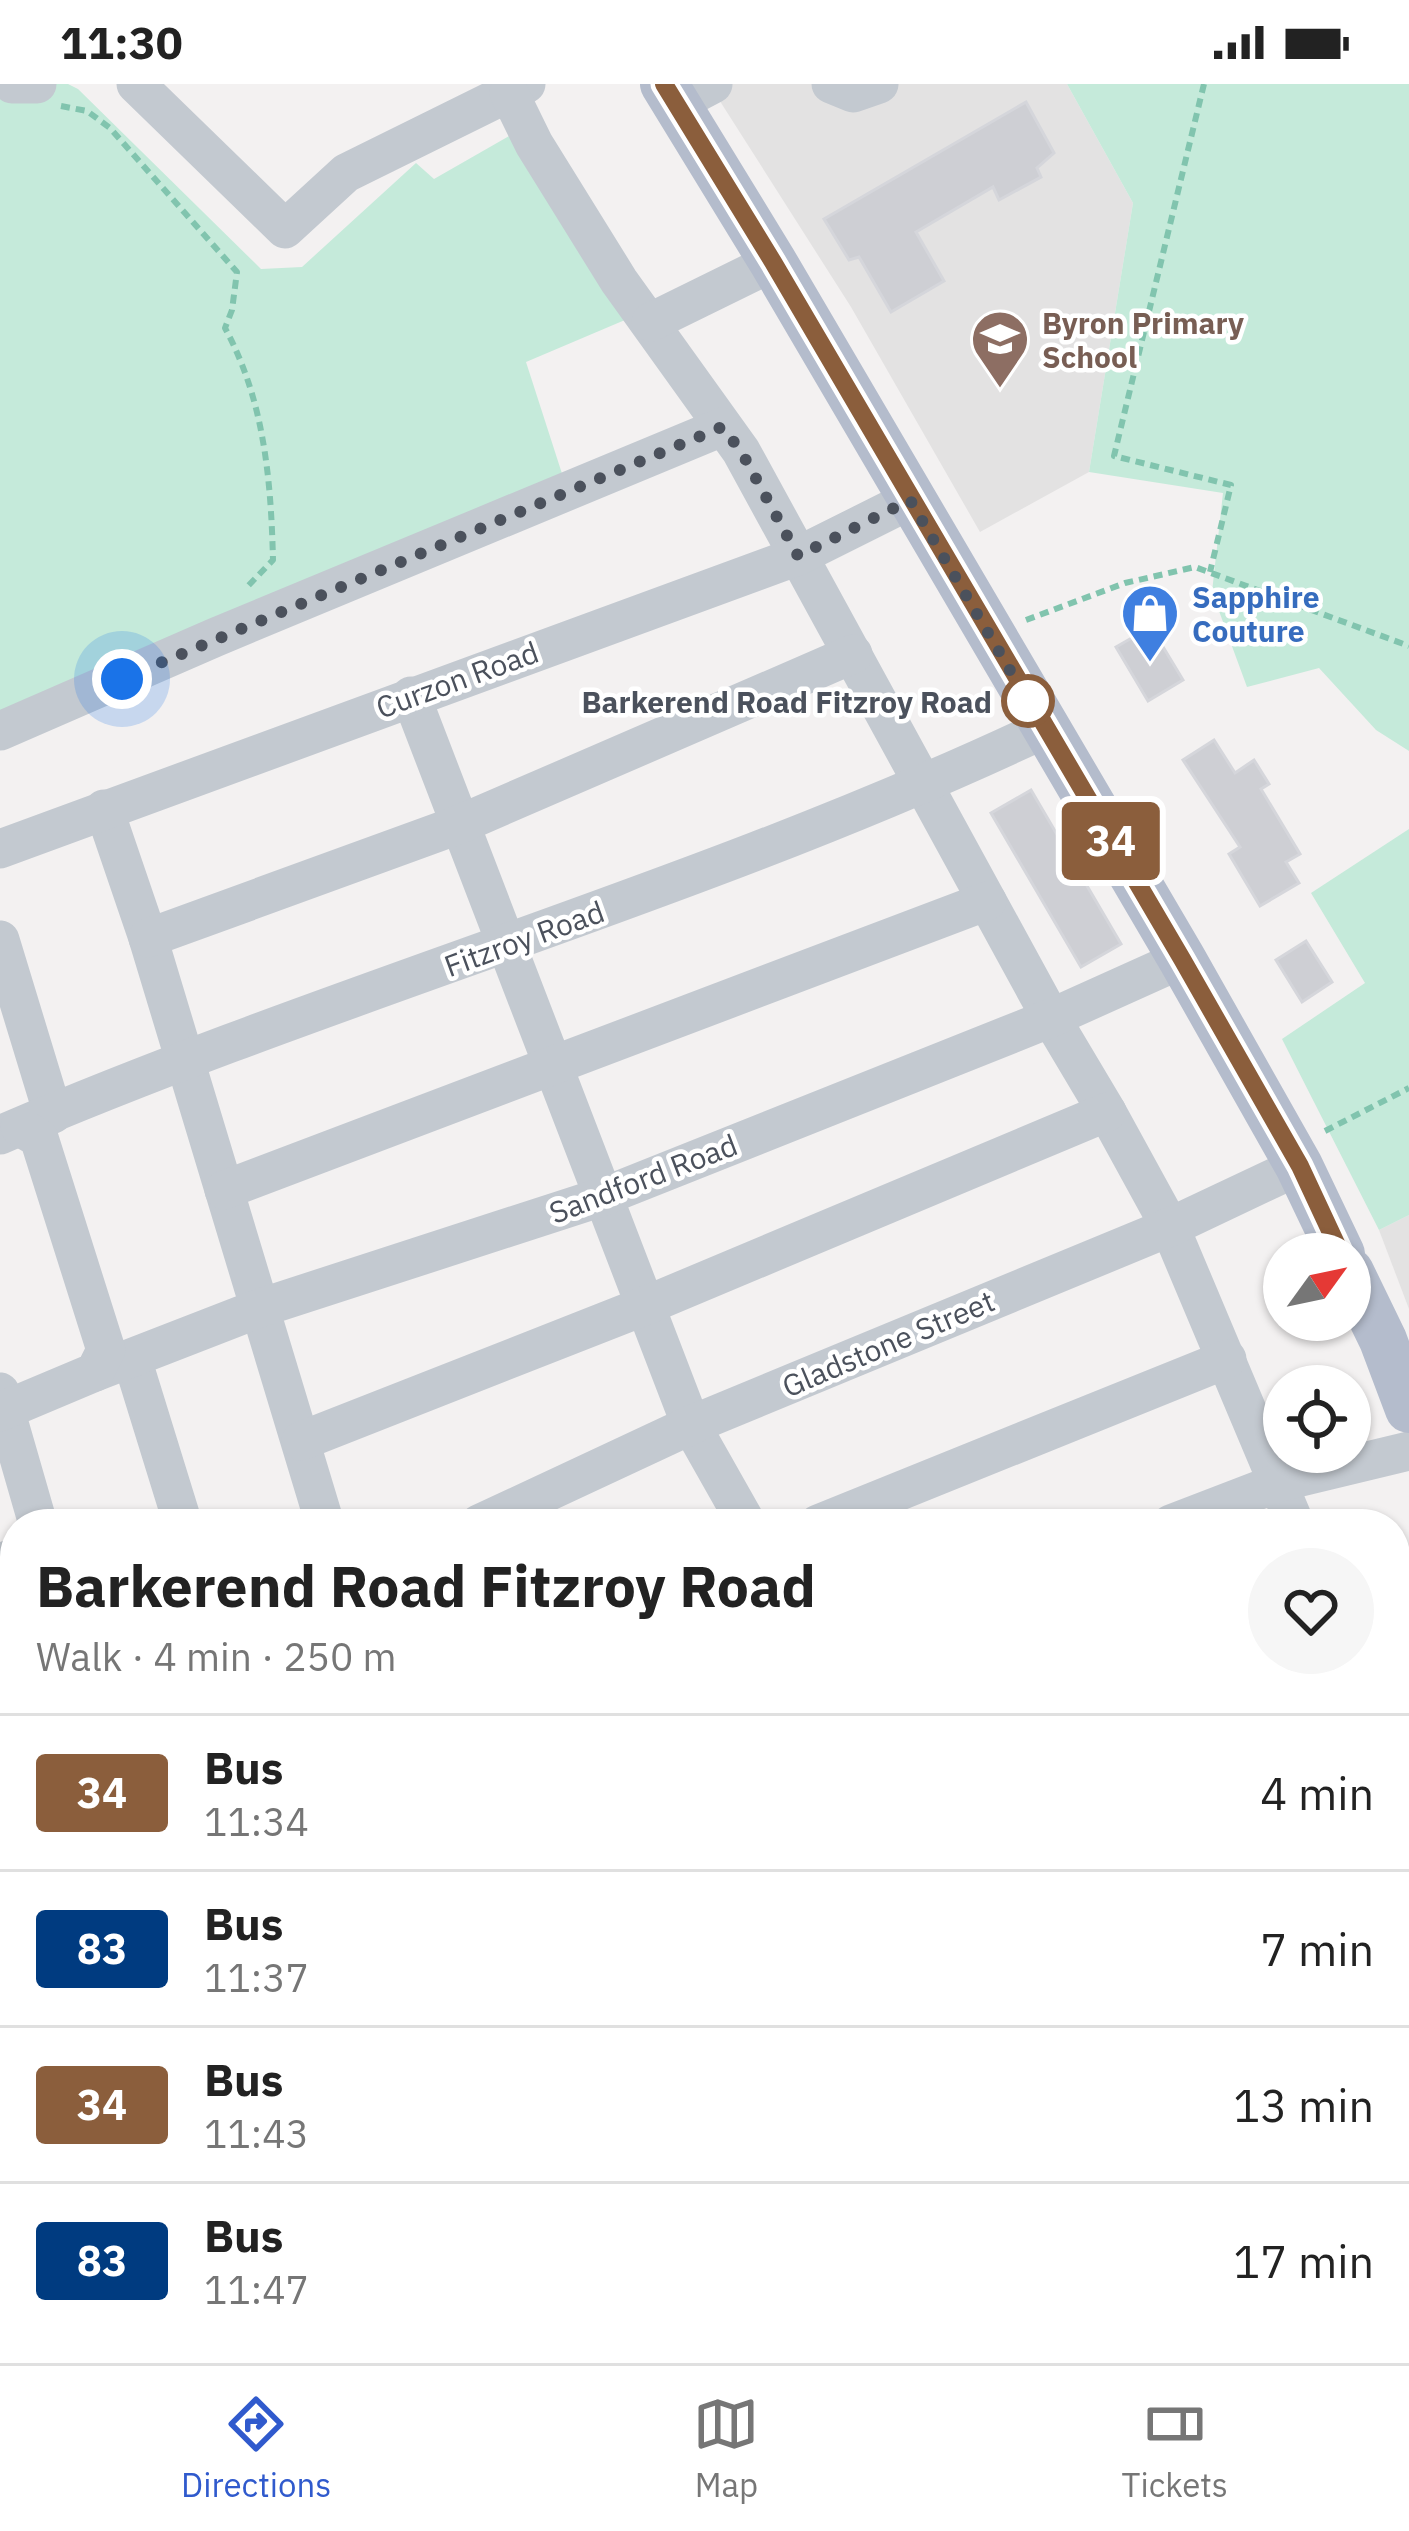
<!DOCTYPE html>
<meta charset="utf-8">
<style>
:root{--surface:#fff;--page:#f6f6f6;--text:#222;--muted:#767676;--line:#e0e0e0;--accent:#305acd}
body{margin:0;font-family:"IBM Plex Sans",sans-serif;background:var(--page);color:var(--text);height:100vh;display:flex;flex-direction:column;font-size:45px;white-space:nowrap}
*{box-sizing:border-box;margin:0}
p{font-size:39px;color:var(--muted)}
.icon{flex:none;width:66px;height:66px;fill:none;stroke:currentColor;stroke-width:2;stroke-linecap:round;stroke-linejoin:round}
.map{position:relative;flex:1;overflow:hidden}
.panel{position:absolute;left:0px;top:1425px;width:1410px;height:855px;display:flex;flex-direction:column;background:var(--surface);border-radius:48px 48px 0 0;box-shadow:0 3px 9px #0004}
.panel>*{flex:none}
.badge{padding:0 24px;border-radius:9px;font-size:42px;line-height:78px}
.needle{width:78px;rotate:57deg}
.tools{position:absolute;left:1263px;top:1149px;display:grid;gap:24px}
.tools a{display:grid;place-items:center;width:108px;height:108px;border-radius:50%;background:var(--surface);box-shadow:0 3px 9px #0004;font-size:60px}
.you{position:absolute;width:60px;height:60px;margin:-30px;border:9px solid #fff;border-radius:50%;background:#1a73e8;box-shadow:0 0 0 18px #1a73e833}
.map>.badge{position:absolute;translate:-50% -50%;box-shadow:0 0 0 6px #fff}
.round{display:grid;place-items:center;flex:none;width:126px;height:126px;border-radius:63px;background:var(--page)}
.headline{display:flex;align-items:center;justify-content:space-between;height:204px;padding:0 36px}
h1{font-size:57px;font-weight:800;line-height:90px}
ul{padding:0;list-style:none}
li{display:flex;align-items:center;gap:36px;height:156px;padding:0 36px;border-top:3px solid var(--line)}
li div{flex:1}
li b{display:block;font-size:45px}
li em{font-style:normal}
li .badge{min-width:132px;font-weight:700;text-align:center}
.status{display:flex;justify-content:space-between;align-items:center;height:84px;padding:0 60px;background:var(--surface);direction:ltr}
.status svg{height:33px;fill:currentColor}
.tab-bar{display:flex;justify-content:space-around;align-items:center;height:168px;border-top:3px solid var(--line);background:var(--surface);font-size:33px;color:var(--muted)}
.tab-bar a{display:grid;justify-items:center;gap:6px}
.tab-bar .current{color:var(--accent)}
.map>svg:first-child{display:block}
.education{fill:#e3e2e2}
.green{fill:#c5eada}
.building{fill:#cecfd4;stroke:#d5d6db;stroke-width:3}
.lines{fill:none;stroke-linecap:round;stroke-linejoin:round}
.path{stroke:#81c4ae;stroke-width:6;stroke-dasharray:9 6;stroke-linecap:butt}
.minor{stroke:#c3c9d0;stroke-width:39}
.major{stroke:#b4bccc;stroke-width:48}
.line-casing{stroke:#fff;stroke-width:27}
.line{stroke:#8b5e3c;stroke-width:18}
.walk{stroke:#4b515c;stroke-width:12;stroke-dasharray:0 21.6}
.stop-dot{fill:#fff;stroke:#8b5e3c;stroke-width:6}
.labels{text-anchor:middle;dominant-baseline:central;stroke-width:9;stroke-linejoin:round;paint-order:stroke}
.education-label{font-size:30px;font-weight:bold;fill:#785e54;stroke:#fff;text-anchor:start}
.shop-label{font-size:30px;font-weight:bold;fill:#366cbe;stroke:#fff;text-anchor:start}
.street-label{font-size:30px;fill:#4b515c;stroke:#fff}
.stop-label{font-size:30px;font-weight:bold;fill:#4b515c;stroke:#fff;text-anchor:end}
</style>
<div class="status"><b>11:30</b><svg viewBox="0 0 49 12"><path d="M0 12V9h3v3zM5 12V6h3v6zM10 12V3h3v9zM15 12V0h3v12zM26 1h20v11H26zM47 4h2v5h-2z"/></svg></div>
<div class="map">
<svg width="1409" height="2279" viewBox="0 0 1409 2279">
<rect width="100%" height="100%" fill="#f3f1f1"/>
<!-- education -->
<g class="education">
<path d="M709,0H1067L1133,119L1089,388L980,448L851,223Z"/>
<path d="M1409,1131V1225L1379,1146Z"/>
</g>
<!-- green -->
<g class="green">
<path d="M0,0H68L78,5L261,185L302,183L416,79L434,95L511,51L632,233L526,278L566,402L0,629Z"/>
<path d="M1067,0H1409V667L1376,646L1319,584L1247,603L1212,508L1223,409L1089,388L1133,119Z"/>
<path d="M1409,745V1131L1379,1146L1282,955L1365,899L1311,809Z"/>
<path d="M15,1938V2090L0,2096V1944Z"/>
</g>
<!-- building -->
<g class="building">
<path d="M1026,18L1054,69L1037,84L1041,93L999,116L993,103L916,148L944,197L891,228L859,173L849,176L824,135Z"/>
<path d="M1151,543L1183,596L1148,617L1116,563Z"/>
<path d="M1214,656L1235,689L1254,676L1269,700L1261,705L1300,770L1286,778L1299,799L1260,822L1229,770L1240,763L1183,676Z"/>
<path d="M1031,706L1121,860L1081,883L991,729Z"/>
<path d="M1306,857L1332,898L1302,918L1276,876Z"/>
</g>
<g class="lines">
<!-- path -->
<g class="path">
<path d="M1204,0L1114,372L1231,401L1210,488"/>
<path d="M61,22L87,27L110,44L237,188L232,226L225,244C264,316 271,395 273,476L248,502"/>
<path d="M1026,536L1125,499L1195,483L1409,562"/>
<path d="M1325,1047L1409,1004"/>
<path d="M1395,1673L1409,1670"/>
</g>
<!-- minor -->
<g class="minor">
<path d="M12,0H37"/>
<path d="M136,0L285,145L346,89L526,0"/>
<path d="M831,0L853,9L879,0"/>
<path d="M509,9L534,60L619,197L741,367L1051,934L1107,1028L1170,1143L1295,1440"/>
<path d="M677,19L713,0"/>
<path d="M651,238L773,178"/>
<path d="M411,612L691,1341L747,1440"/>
<path d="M0,647L216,553L722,343"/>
<path d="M104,725L148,854L325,1440"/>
<path d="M0,765L798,472L910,416"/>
<path d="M148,854L458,741L853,570"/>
<path d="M0,856L53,1030"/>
<path d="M0,1051C343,904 706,805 1044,645"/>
<path d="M224,1106L987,817"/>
<path d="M132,1275L183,1440"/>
<path d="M95,1288L260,1224L602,1113L1051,934L1182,875"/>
<path d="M0,1308L38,1440"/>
<path d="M0,1328L95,1288L106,1266L39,1054L20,1043"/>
<path d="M301,1357L647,1221L1107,1028"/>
<path d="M479,1440L691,1341L1170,1143L1299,1082"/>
<path d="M818,1440L1227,1275"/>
<path d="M1171,1440L1280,1398L1409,1367"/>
<path d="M0,1479L15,1473"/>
<path d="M0,1634L15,1627"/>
<path d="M0,1764L15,1758"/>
<path d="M1395,1899L1409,1893"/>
<path d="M0,1902L15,1896"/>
<path d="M1395,2036L1409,2031"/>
<path d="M1395,2169L1409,2163"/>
<path d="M187,2265L193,2279"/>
<path d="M336,2265L341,2279"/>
<path d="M491,2265L497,2279"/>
<path d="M632,2265L637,2279"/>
<path d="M776,2265L781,2279"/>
<path d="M1064,2265L1070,2279"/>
<path d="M1249,2265L1255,2279"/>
<path d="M1133,2279L1166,2265"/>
</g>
<!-- major -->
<g class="major">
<path d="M664,0L773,178L1182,875L1299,1082L1341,1170"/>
<path d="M1350,1188L1383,1256L1409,1325"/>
</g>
</g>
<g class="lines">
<defs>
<path id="line" d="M664,0L773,178L1182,875L1300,1082L1341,1170"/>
</defs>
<!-- line casing -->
<use href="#line" class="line-casing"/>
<!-- line -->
<use href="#line" class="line"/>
<!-- walk -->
<path class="walk" d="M122,595L722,343L741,367L798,472L910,416L1028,617"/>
</g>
<!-- icons -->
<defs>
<symbol id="school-pin" viewBox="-11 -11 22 30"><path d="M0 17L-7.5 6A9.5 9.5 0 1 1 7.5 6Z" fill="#8d6e63" stroke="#fff"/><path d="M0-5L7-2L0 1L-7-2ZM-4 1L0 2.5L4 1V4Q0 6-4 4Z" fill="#fff"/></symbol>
<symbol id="shop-pin" viewBox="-11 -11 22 30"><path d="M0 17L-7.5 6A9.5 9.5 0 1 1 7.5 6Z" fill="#3f7fe0" stroke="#fff"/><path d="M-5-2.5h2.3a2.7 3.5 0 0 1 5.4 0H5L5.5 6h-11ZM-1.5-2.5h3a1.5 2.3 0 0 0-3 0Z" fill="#fff"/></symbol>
</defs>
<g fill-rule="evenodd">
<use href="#school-pin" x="967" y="222" width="66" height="90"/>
<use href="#shop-pin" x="1117" y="496" width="66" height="90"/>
</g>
<!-- markers -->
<circle class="stop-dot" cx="1028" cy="617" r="24"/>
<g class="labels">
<!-- education labels -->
<g class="education-label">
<text x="1042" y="238">Byron Primary<tspan x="1042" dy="34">School</tspan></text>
</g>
<!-- shop labels -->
<g class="shop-label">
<text x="1192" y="512">Sapphire<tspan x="1192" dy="34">Couture</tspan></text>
</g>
<!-- street labels -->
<g class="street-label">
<text transform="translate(457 595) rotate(-20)">Curzon Road</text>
<text transform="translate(524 854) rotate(-20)">Fitzroy Road</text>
<text transform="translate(643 1094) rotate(-21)">Sandford Road</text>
<text transform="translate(888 1259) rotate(-23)">Gladstone Street</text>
</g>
<!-- stop labels -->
<g class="stop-label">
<text x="992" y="617">Barkerend Road Fitzroy Road</text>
</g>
</g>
</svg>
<div class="tools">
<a><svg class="needle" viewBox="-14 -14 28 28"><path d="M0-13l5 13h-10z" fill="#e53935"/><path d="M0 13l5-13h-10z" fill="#767676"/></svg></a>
<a><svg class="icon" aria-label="locate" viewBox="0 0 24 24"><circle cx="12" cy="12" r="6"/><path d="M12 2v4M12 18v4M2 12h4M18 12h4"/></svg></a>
</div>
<div class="you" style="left:122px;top:595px"></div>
<b class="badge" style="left:1111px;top:757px;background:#8b5e3c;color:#fff">34</b>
<section class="panel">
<div class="headline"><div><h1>Barkerend Road Fitzroy Road</h1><p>Walk · 4 min · 250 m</p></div><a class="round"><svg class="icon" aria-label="heart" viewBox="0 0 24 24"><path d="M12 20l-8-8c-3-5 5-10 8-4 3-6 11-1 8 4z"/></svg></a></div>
<ul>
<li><span class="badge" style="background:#8b5e3c;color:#fff">34</span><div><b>Bus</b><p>11:34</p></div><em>4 min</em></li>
<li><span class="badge" style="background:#003b80;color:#fff">83</span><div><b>Bus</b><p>11:37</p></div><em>7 min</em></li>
<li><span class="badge" style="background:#8b5e3c;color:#fff">34</span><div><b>Bus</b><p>11:43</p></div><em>13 min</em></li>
<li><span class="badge" style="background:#003b80;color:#fff">83</span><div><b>Bus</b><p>11:47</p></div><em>17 min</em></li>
</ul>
</section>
</div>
<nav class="tab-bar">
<a class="current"><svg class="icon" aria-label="directions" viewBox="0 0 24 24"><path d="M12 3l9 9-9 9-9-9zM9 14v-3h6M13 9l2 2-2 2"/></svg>Directions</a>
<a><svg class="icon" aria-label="map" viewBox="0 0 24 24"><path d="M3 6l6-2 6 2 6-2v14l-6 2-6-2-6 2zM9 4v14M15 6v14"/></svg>Map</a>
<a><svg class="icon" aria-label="tickets" viewBox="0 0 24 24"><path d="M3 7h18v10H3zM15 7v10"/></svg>Tickets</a>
</nav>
